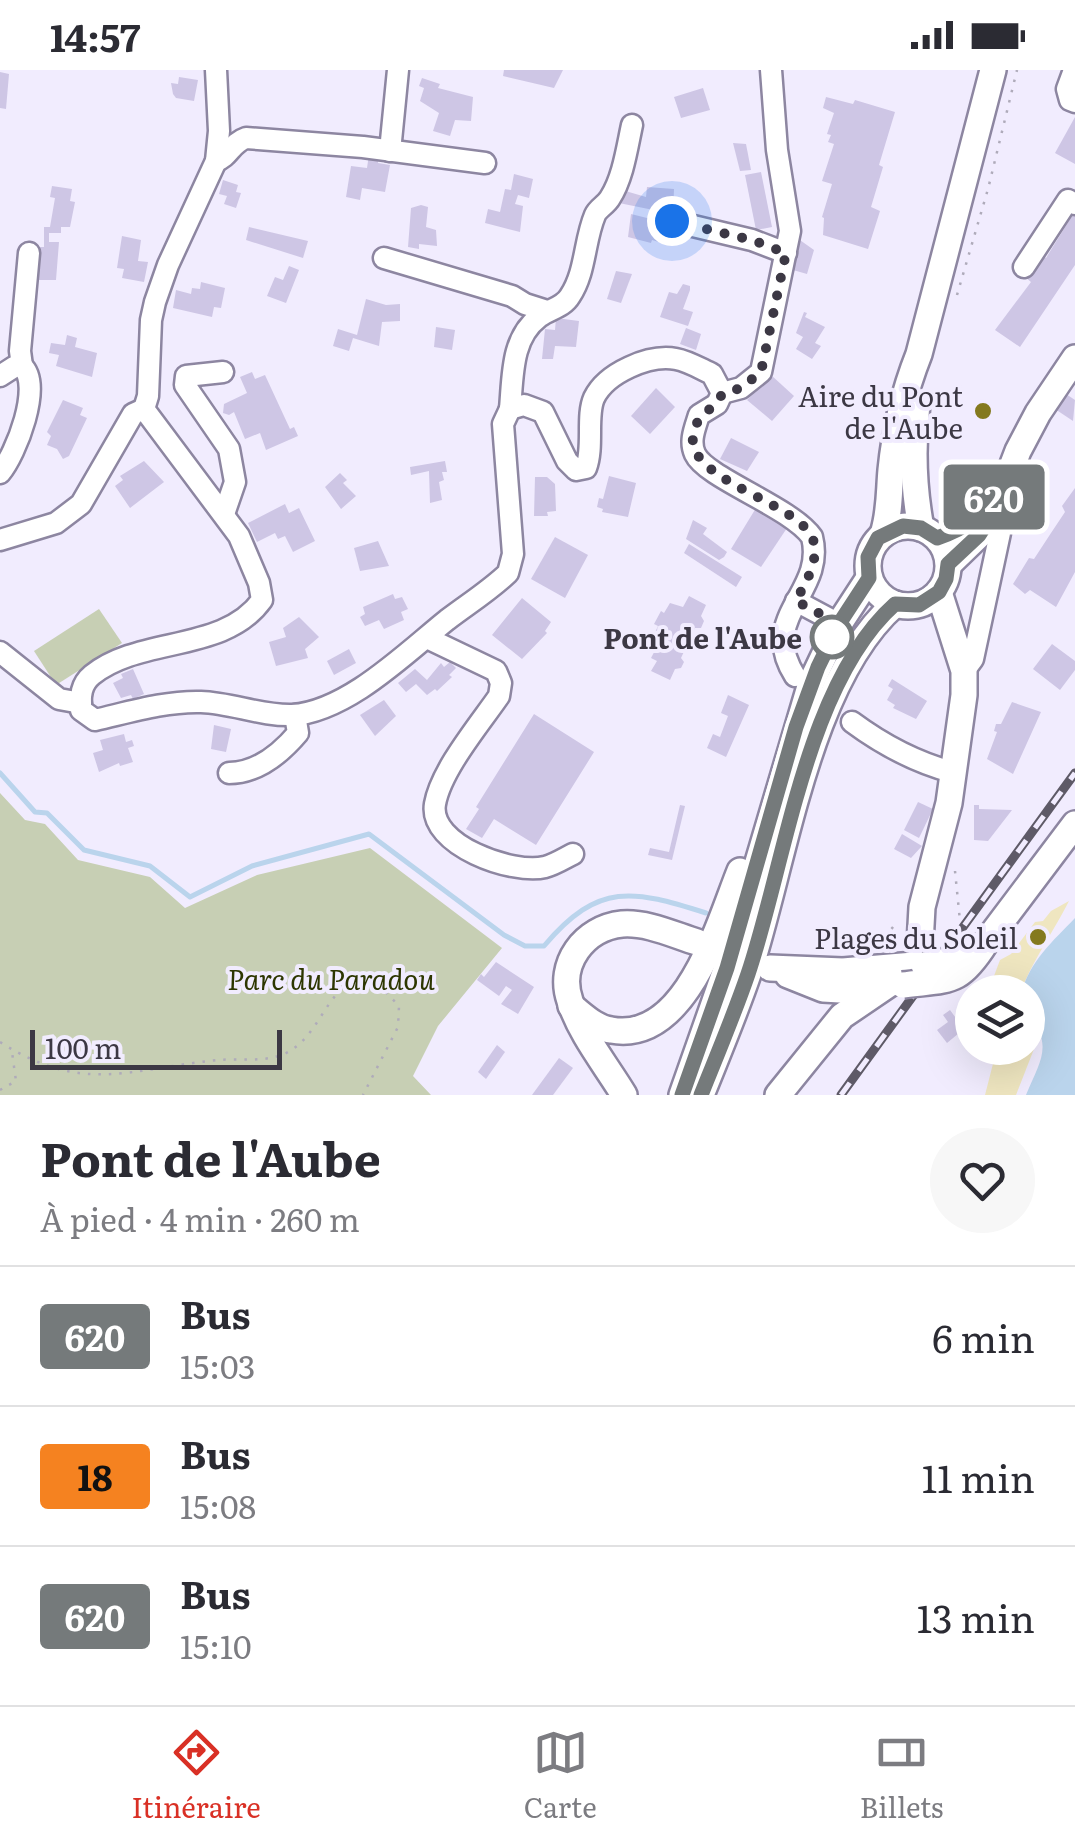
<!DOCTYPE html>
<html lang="fr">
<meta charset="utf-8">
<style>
:root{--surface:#fff;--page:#f7f7f7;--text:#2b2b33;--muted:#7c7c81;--line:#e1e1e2;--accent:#d93025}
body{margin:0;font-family:Literata,serif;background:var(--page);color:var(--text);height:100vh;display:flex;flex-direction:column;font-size:38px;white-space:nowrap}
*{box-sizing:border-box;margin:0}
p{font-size:32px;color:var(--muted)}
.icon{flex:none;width:55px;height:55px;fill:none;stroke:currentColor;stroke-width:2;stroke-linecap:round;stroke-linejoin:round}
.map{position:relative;height:1025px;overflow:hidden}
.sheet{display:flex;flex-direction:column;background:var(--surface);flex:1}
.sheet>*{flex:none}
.badge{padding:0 20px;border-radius:8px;font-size:35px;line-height:65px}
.buttons{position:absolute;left:955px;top:905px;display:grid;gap:20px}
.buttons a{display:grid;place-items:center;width:90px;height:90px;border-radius:50%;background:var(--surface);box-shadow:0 10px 40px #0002;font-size:50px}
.scale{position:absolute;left:30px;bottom:25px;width:252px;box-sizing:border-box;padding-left:10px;border:5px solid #3c3844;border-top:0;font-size:28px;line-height:35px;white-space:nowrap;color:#3c3844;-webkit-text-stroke:8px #f1ecfe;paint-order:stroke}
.you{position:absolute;width:50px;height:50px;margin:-25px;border:8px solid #fff;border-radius:50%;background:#1a73e8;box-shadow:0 0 0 15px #1a73e833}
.map>.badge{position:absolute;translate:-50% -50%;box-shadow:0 0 0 5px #fff}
.round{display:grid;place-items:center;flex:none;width:105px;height:105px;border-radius:52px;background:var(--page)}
.headline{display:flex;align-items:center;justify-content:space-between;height:170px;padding:0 40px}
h1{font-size:48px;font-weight:700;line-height:75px}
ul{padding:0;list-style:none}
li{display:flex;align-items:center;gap:30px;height:140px;padding:0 40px;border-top:2px solid var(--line)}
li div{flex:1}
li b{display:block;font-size:38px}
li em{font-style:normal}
li .badge{min-width:110px;font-weight:700;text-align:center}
.status{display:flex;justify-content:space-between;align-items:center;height:70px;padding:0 50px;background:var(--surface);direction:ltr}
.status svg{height:28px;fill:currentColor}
.menu{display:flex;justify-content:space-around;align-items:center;height:140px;border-top:2px solid var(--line);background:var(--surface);font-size:28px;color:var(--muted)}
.menu a{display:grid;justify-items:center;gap:5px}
.menu .active{color:var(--accent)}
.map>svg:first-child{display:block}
.green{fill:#c7cfb4}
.sand{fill:#efe6c0}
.water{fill:#bad4ec}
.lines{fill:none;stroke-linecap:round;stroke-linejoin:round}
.stream{stroke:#bad4ec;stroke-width:5}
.building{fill:#cec6e5}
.minor-casing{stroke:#8d86a1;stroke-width:25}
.major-casing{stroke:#8d86a1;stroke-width:30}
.path{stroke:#afabba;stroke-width:2.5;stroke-dasharray:2.5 8;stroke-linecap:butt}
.minor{stroke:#fff;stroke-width:20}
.major{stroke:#fff;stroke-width:25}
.rail-casing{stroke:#5e5a67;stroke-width:9}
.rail{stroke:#f1ecfe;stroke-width:5;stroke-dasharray:15;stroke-linecap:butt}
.major-bridge-casing{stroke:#8d86a1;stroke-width:30;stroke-linecap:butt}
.major-bridge{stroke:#fff;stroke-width:25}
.line-casing{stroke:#fff;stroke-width:22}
.line{stroke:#757a7b;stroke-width:15}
.walk{stroke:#3c3844;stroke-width:10;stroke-dasharray:0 18}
.poi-dot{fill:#84791e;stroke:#f1ecfe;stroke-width:4}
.stop-dot{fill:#fff;stroke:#757a7b;stroke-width:5}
.labels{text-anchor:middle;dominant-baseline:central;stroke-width:8;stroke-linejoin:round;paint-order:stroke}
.poi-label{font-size:28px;fill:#3c3844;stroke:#f1ecfe;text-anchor:end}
.stop-label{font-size:28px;font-weight:bold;fill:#3c3844;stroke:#f1ecfe;text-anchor:end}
.park-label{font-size:28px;font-style:italic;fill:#2d3601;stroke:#f1ecfe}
</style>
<div class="status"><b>14:57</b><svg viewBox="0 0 49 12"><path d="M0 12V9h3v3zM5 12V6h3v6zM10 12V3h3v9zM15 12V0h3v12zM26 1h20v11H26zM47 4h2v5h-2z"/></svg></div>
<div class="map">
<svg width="1075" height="1025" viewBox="0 0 1075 1025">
<rect width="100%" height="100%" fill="#f1ecfe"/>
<!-- green -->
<g class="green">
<path d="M99,539L122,573L56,615L34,581Z"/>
<path d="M0,723L25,750L45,754L78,790L150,807L185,838L257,805L370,778L502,878L438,956L413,1006L431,1025H0Z"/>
</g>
<!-- sand -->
<g class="sand">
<path d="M1069,831C1055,859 1030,895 1021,922H988L1000,890L1011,884L1035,852L1043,851L1051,841Z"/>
<path d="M1028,956L1034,979L1016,1025H985L997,978H1028Z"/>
</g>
<!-- water -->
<path class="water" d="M1075,848V1025H1026C1040,991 1054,975 1028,945V922H1022C1029,892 1054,870 1075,848Z"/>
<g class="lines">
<!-- stream -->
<path class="stream" d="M0,703L35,742L47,743L84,780L150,796L190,827L252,796L369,764L504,865L525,876H544C599,811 633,820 706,843"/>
</g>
<!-- building -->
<g class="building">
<path d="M504,0H563L554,18L503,6Z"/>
<path d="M0,2L9,4L6,39L0,38Z"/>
<path d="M179,7L198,10L194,31L176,28L173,24L171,13L178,14Z"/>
<path d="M422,8L440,14L438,18L473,27L471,51L455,50L450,66L433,61L439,43L420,31L424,18L419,16Z"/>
<path d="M703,18L710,40L681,48L674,27Z"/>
<path d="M826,27L853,34L855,30L895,42L879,95L883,97L871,137L880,141L868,179L823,165L824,148L822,147L832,114L822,111L834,74L828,72L831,65L827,64L834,43L823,38Z"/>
<path d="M1075,47V94L1055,83Z"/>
<path d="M733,73L746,74L751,100L740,101Z"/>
<path d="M369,84L379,85L378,93L390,95L385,122L362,118L360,130L346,127L351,96L367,98Z"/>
<path d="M761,102L772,157L756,160L745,105Z"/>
<path d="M514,104L533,109L529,128L518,125L515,134L523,136L520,162L485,153L488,139L500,142L505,119L511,120Z"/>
<path d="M223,110L238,115L236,122L241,123L236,138L224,134L227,126L219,124Z"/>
<path d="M52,116L72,119L70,131L75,132L70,157H61V163H49V172H59L56,210H36V177H44V157H50L55,128L50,127Z"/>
<path d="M647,117L674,119L673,144L619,133L622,120L646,127Z"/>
<path d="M421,135L428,137L426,157L436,160L437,176L419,174V179L408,177L411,138Z"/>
<path d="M1075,141V195L1020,277L995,260L1031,212L1025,207L1040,184L1046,188Z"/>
<path d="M631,144L667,153L662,173L652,170L651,173L628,167Z"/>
<path d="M249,157L308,171L303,188L246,170Z"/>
<path d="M122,166L141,170L138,191L148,192L144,212L122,208L124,199L117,198Z"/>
<path d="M797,168L814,180L807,204L793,200L799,180L795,179Z"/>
<path d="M289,196L299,200L286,233L267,226L275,207L283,210Z"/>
<path d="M616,201L632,204L621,233L607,229Z"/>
<path d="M201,212L225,218L221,238L214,237L212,247L173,238L176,220L191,224L192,218L200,219Z"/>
<path d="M683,214L690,216V220L683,239L693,242L688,256L660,247L669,222L677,224Z"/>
<path d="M366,229L386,235L400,234V251L382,252L379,276L353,268L349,281L333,276L338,259L357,265Z"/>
<path d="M804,242L807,243L805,247L825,257L815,273L821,276L812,289L796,279L803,267L796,263Z"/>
<path d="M556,248L579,251L576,277L555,276L553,289H542L545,259L555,260Z"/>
<path d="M436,257L455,260L452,280L434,277Z"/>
<path d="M686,258L701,264L696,280L680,274Z"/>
<path d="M67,265L77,268L75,277L97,283L92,307L56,296L59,285L49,283L51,273L65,275Z"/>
<path d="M252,302L255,309L265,305L290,359L294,357L298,366L266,380L260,363L245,369L234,342L229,345L223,343L224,334L247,323L240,307Z"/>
<path d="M771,305L794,326L772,351L747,330Z"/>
<path d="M656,318L675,337L650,364L631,346Z"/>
<path d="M1066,324L1075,330L1073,351L1055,339Z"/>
<path d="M63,330L83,338L80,345L87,348L69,386L63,389L57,379L47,375L51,366L47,362Z"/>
<path d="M731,368L759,382L747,401L720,389Z"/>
<path d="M144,391L164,412L130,438L115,416L123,410L120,406Z"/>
<path d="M445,391L447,402H442L444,410L439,412L442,430L430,433L429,401L411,405L410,397Z"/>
<path d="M340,403L347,410L343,413L356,426L341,439L325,417Z"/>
<path d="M609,406L636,413L628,447L602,442L603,439L597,437L599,428L603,429Z"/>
<path d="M535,407H547L555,414L556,441L547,442L548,446H534Z"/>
<path d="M1075,418V502L1056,537L1030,520L1025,524L1013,514L1029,488L1034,489L1051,463L1065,442L1062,436Z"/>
<path d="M285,434L289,443L299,438L315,471L293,482L285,466L278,469L275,463L257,472L248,453Z"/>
<path d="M756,438L787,458L761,497L731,479Z"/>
<path d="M693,450L707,458L703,464L727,482L724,487L719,490L686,469Z"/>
<path d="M555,467L588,485L565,528L531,509Z"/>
<path d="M378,471L389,496L360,501L354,478Z"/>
<path d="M689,474L742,507L736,517L684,483Z"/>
<path d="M393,524L395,529L402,527L408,539L401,542L404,550L384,559L379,550L365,556L360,547L365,544L363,537Z"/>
<path d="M689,526L706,535L701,546L704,551L701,558H695L681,588L684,592L681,598L675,599L670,610L651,601L657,591L651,588L660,571L653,567L658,556L654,554L661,541L664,543L670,533L683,537Z"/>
<path d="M522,528L551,552L545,561L547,563L522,589L492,565Z"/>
<path d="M299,547L319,567L305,579L308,588L276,596L269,572L286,567L283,558Z"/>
<path d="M1052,574L1075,591V600L1060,620L1033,599Z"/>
<path d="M349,579L356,593L334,605L327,591Z"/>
<path d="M450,592L456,598L449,605L452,607L437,621L435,619L427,625L416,614L406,622L398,613L415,599L427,610L441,593L444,597Z"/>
<path d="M133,599L144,624L133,629L131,625L121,628L113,613L123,608L121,604Z"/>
<path d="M892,609L927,631L916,649L893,638L895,635L887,630L893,619L888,616Z"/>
<path d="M728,625L749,635L726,687L707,678L713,664L720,667L728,646L721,643Z"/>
<path d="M384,630L396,646L375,666L360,645Z"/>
<path d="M1012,632L1041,642L1013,704L987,689L997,662L994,661L996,654H1001Z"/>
<path d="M534,644L594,682L536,775L494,749L482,768L466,759L479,739L476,737Z"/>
<path d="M214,655L231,659L226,682L211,679Z"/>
<path d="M124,664L126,672L132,670L134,676L128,678L133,692L120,696L119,693L99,702L93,683L103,680L100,670Z"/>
<path d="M918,732L933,739L919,768L904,760Z"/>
<path d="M680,735L685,736L672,790L648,785L650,778L669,782Z"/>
<path d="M974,735H979V739L1012,740L988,771L974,770Z"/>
<path d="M902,764L922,776L911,788L894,779Z"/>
<path d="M496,892L534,917L518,944L501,934L512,920L506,916L499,926L477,910L481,904L484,907Z"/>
<path d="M950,940L964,959L947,973L937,960L948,952L943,945Z"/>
<path d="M497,975L505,982L486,1009L478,1002Z"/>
<path d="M559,988L573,998L553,1025H532Z"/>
</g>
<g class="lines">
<defs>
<g id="minor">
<path d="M1074,0L1067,19L1070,30L1075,32"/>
<path d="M390,81L398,0"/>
<path d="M216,91C229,87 231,73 246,68L363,77L485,93"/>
<path d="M672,151L752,170L786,183"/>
<path d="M384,188L512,226L525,234L547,241"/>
<path d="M1024,197L1068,130L1075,134"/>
<path d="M22,296L20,281L29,183"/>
<path d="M223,302L186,306L185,315L229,379L235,412L224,444"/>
<path d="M0,306L14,297L22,296C43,315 16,384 0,403"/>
<path d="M722,323L717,334L699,345C695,358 689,371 695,384C706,408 791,437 812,467C826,523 757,546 795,606"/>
<path d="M722,323L741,318L761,302L790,161L777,80L771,0"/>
<path d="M144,339L239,466L259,513L262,530C224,583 140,566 92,605C81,614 80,626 81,640L95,650C130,642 165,631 201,632C232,633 261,646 292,645C347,642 407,582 447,550C468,534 489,521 508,503L513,484L503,354L510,339L524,335L543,342L567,391L576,400L586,398C594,377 586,346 594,328C606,303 649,284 676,289C688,291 701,299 712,304L722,323"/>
<path d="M144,339L148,326L151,250L155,232L168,195L216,91L219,61L216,0"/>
<path d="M510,339C513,306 511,268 539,247C549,239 563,238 570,226C586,202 584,171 595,145C598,138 606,135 610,128C623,108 627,78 632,55"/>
<path d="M0,470L56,453L81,434L133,344L144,339"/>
<path d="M796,531L839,554"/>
<path d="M427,568L496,601L501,613L499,626C479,655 441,700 435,734C428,775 513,805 545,797C554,795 565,788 573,784"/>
<path d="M0,582L59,629L81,633"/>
<path d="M964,601L973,589L1000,463"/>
<path d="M852,652C883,675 915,692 952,702"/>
<path d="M229,703C257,703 281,683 298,663L295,645"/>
</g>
<g id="major">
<path d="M917,334C912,376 913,416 921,458"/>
<circle cx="908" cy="496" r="40"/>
<path d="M883,464C890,443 889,422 891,400C895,359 904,322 919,284L993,0"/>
<path d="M949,494L979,465L995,441L1018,381L1038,343L1075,288"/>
<path d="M986,872L1075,754"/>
<path d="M924,895L920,874L922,837L949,733L964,625V601L939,522"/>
<path d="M770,898L843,901L914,895"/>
<path d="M788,905L823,919L875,922"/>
<path d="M571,936C583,945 595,958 611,960C686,974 719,853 740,801"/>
<path d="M624,1025C606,995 581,965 570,931C557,894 584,858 622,854C647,852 674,865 697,872"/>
<path d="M682,1025L727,897L811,613L839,554L869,508"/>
<path d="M701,1025C717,985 734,945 748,904C784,796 807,611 895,534"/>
<path d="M778,1025L842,946L895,910L917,903L921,899"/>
</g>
</defs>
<!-- minor casing -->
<use href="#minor" class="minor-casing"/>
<!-- major casing -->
<use href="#major" class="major-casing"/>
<!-- path -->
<g class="path">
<path d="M957,225L988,119L1017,0"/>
<path d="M944,451H961"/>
<path d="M955,801L960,851"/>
<path d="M878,875L898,851"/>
<path d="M0,972C83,1025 128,999 218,990C242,988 272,994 293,979C319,961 326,926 353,910L381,917L399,936L398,957L363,1025"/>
<path d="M0,1020L16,1011L12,982"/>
</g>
<!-- minor -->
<use href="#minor" class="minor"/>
<!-- major -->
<use href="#major" class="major"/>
<defs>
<path id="rail" d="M841,1025L1075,703"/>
</defs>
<!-- rail casing -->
<use href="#rail" class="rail-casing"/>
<!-- rail -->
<use href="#rail" class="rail"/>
<defs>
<g id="major-bridge">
<path d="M924,895L958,889L978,877"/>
<path d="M903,915C950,909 959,915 986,872"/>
</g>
</defs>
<!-- major-bridge casing -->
<use href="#major-bridge" class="major-bridge-casing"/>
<!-- major-bridge -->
<use href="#major-bridge" class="major-bridge"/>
</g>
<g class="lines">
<defs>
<path id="line" d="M682,1025L727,898L796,657L818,597L839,554L869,508L868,487L878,468L903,456L921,458L937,468C974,456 983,441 1005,411L995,440L979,465L948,494L946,509L939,522L919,535L895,534C806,613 785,795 748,904C734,945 717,985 701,1025"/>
</defs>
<!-- line casing -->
<use href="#line" class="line-casing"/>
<!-- line -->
<use href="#line" class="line"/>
<!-- walk -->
<path class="walk" d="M672,151L752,170L786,183L761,302L741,318L722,324C714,341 695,344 693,366C687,413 806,433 814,473C818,494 805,513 796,531L839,554L830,571L832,567"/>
</g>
<!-- markers -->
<g class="poi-dot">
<circle cx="983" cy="341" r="10"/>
<circle cx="1038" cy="867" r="10"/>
</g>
<circle class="stop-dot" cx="832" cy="567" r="20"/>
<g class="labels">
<!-- poi labels -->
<g class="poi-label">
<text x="963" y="325">Aire du Pont<tspan x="963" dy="32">de l'Aube</tspan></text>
<text x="1018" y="867">Plages du Soleil</text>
</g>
<!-- stop labels -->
<g class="stop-label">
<text x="802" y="567">Pont de l'Aube</text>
</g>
<!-- park labels -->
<g class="park-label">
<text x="331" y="908">Parc du Paradou</text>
</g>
</g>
</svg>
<div class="buttons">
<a><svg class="icon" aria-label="layers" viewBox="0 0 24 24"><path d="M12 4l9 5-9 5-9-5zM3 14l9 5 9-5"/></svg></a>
</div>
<div class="scale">100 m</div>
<div class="you" style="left:672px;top:151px"></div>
<b class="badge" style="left:994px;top:427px;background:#757a7b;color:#fff">620</b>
</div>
<section class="sheet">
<div class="headline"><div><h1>Pont de l'Aube</h1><p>À pied · 4 min · 260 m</p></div><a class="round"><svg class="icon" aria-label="heart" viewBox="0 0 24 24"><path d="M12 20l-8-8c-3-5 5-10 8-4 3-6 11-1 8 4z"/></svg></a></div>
<ul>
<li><span class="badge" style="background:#757a7b;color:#fff">620</span><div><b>Bus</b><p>15:03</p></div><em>6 min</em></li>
<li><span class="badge" style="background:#f58220;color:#111">18</span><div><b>Bus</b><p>15:08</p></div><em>11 min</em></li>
<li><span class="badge" style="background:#757a7b;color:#fff">620</span><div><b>Bus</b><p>15:10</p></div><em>13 min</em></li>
</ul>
</section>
<nav class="menu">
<a class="active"><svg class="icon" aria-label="directions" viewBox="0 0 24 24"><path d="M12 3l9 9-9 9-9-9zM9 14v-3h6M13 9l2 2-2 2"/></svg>Itinéraire</a>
<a><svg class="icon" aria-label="map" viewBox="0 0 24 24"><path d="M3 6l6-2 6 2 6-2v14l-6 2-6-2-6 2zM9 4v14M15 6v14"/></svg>Carte</a>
<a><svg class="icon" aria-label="tickets" viewBox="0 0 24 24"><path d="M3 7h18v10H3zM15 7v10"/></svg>Billets</a>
</nav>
